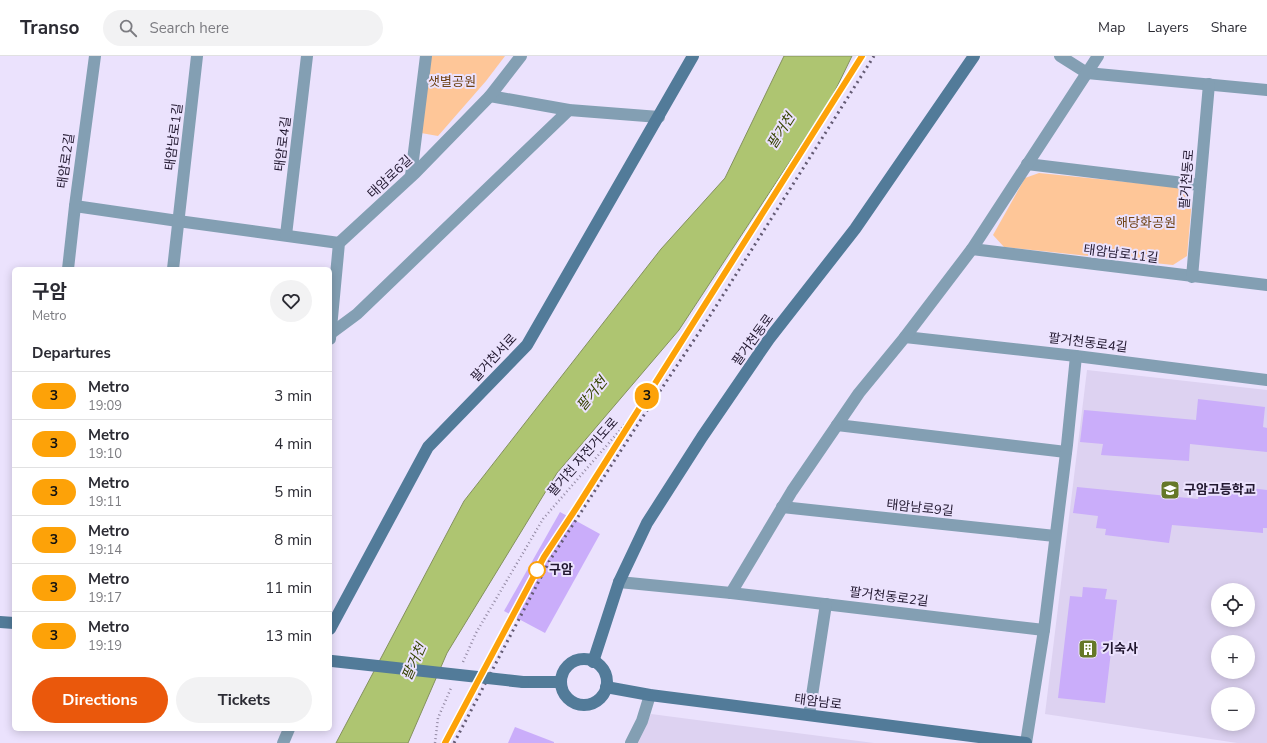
<!DOCTYPE html>
<meta charset="utf-8">
<style>
:root{--surface:#fff;--page:#f2f2f3;--text:#2b2b33;--muted:#7c7c81;--line:#e1e1e2;--accent:#ea580c}
body{margin:0;font-family:"Nunito Sans","Noto Sans KR",sans-serif;background:var(--page);color:var(--text);height:100vh;display:flex;flex-direction:column;font-size:15px;white-space:nowrap}
*{box-sizing:border-box;margin:0}
p{font-size:13px;color:var(--muted)}
.icon{flex:none;width:22px;height:22px;fill:none;stroke:currentColor;stroke-width:2;stroke-linecap:round;stroke-linejoin:round}
.map{position:relative;flex:1;overflow:hidden}
.details{position:absolute;left:12px;top:211px;width:320px;height:464px;display:flex;flex-direction:column;background:var(--surface);border-radius:6px;box-shadow:0 2px 10px #0003}
.details>*{flex:none}
.badge{padding:0 8px;border-radius:13px;font-size:14px;line-height:26px}
.fabs{position:absolute;left:1211px;top:527px;display:grid;gap:8px}
.fabs a{display:grid;place-items:center;width:44px;height:44px;border-radius:50%;background:var(--surface);box-shadow:0 2px 10px #0003;font-size:20px}
.map>.badge{position:absolute;translate:-50% -50%;box-shadow:0 0 0 2px #fff}
h2{padding:0 20px;font-size:15px;line-height:36px}
.round{display:grid;place-items:center;flex:none;width:42px;height:42px;border-radius:21px;background:var(--page)}
.headline{display:flex;align-items:center;justify-content:space-between;height:68px;padding:0 20px}
h1{font-size:19px;font-weight:700;line-height:30px}
.button{display:flex;gap:8px;margin-top:auto;padding:8px 20px}
.button a{flex:1;height:46px;border-radius:24px;background:var(--accent);color:#fff;font-size:16px;font-weight:700;line-height:46px;text-align:center}
.button a+a{background:var(--page);color:var(--text)}
ul{padding:0;list-style:none}
li{display:flex;align-items:center;gap:12px;height:48px;padding:0 20px;border-top:1px solid var(--line)}
li div{flex:1}
li b{display:block;font-size:15px}
li em{font-style:normal}
li .badge{min-width:44px;font-weight:700;text-align:center}
header{display:flex;align-items:center;gap:24px;box-sizing:border-box;height:56px;padding:0 20px;background:var(--surface);border-bottom:1px solid var(--line)}
header strong{font-size:19px}
nav{display:flex;gap:22px;margin-inline-start:auto;font-size:14px}
.search{width:280px;height:36px;background:var(--page);display:flex;align-items:center;gap:10px;box-sizing:border-box;padding:0 14px;border-radius:22px;color:var(--muted);font-size:15px}
.map>svg:first-child{display:block}
.built{fill:#ddd2f1;fill-rule:evenodd}
.green{fill:#fec698}
.water{fill:#aec571;stroke:#84915d}
.building{fill:#caadfa}
.lines{fill:none;stroke-linecap:round;stroke-linejoin:round}
.path{stroke:#948aa4;stroke-width:2.5;stroke-dasharray:1 3;stroke-linecap:butt}
.street{stroke:#839fb3;stroke-width:12}
.secondary{stroke:#527b99;stroke-width:12}
.rail{stroke:#635a73;stroke-width:3;stroke-dasharray:2 4;stroke-linecap:butt}
.secondary-bridge{stroke:#527b99;stroke-width:12}
.line-casing{stroke:#fff;stroke-width:9}
.line{stroke:#fda208;stroke-width:6}
.stop-dot{fill:#fff;stroke:#fda208;stroke-width:2}
.labels{text-anchor:middle;dominant-baseline:central;stroke-width:4;stroke-linejoin:round;paint-order:stroke}
.park-label{font-size:13px;fill:#704316;stroke:#ebe2fd}
.street-label{font-size:13px;fill:#21172f;stroke:#ebe2fd}
.poi-label{font-size:13px;font-weight:bold;fill:#21172f;stroke:#ebe2fd;text-anchor:start}
.stop-label{font-size:13px;font-weight:bold;fill:#21172f;stroke:#ebe2fd;text-anchor:start}
.water-label{font-size:14px;font-style:italic;fill:#374403;stroke:#ebe2fd}
</style>
<header>
<strong>Transo</strong>
<div class="search"><svg class="icon" aria-label="search" viewBox="0 0 24 24"><circle cx="10" cy="10" r="6"/><path d="M15 15l6 6"/></svg>Search here</div>
<nav><a>Map</a><a>Layers</a><a>Share</a></nav>
</header>
<div class="map">
<svg width="1267" height="687" viewBox="0 0 1267 687">
<rect width="100%" height="100%" fill="#ebe2fd"/>
<!-- built -->
<g class="built">
<path d="M1087,314L1267,334V687H1237L1045,658ZM1218,534H1248V564H1218ZM1218,586H1248V616H1218ZM1218,638H1248V668H1218Z"/>
<path d="M651,658L874,687H637Z"/>
</g>
<!-- green -->
<g class="green">
<path d="M431,0H505L486,25L438,80L421,77Z"/>
<path d="M1039,117L1177,131L1192,144L1187,200L1173,209L1004,191L993,179L1025,122Z"/>
</g>
<!-- water -->
<path class="water" d="M784,0H852L831,43L679,274L557,417L447,597L408,687H336L464,445L661,193L725,122Z"/>
<!-- building -->
<g class="building">
<path d="M1198,343L1265,351L1263,371L1267,372V396L1190,388L1189,405L1101,399L1103,388L1080,386L1084,354L1196,364Z"/>
<path d="M1200,426L1267,434V472H1263V477L1172,469L1169,487L1105,479L1106,473L1096,472L1098,460L1073,457L1077,431L1198,443Z"/>
<path d="M560,456L600,478L545,577L504,555Z"/>
<path d="M1083,531L1107,533L1105,543L1117,544L1105,647L1058,642L1070,540L1082,541Z"/>
<path d="M515,671L554,686V687H508Z"/>
</g>
<g class="lines">
<!-- path -->
<g class="path">
<path d="M463,606L476,577L543,463L634,358L691,272L819,72L864,0"/>
<path d="M435,687L438,662L451,632"/>
</g>
<!-- street -->
<g class="street">
<path d="M1060,0L1087,17L1267,34"/>
<path d="M490,40L569,54L659,61"/>
<path d="M1027,108L1200,129"/>
<path d="M411,120L426,0"/>
<path d="M75,150L178,165L339,187"/>
<path d="M286,179L307,0"/>
<path d="M972,193L1267,229"/>
<path d="M68,213L75,150L95,0"/>
<path d="M173,213L197,0"/>
<path d="M1192,221L1209,28"/>
<path d="M330,278L357,258L569,54"/>
<path d="M905,281L1076,300L1267,324"/>
<path d="M330,283L339,187L415,117L490,40L521,0"/>
<path d="M837,369L1066,396"/>
<path d="M782,451L1055,480"/>
<path d="M619,526L731,537L1044,574"/>
<path d="M731,537L792,435L859,337L905,281L972,193L1098,0"/>
<path d="M809,659L826,548"/>
<path d="M283,687L289,673"/>
<path d="M631,687L642,665L650,639"/>
<path d="M1026,687L1044,574L1067,389L1076,300"/>
</g>
<!-- secondary -->
<g class="secondary">
<path d="M0,566L14,567"/>
<path d="M330,573L428,391L527,289L693,0"/>
<circle cx="584" cy="626" r="23"/>
<path d="M593,606L619,526L647,467L702,381L769,283L855,173L974,0"/>
<path d="M523,626H561"/>
<path d="M606,631L650,639L1026,687"/>
</g>
<!-- rail -->
<g class="rail">
<path d="M445,687L544,501L577,451L862,0"/>
<path d="M454,687L550,504L642,362L706,266L874,0"/>
</g>
<!-- secondary-bridge -->
<path class="secondary-bridge" d="M332,605L523,626"/>
</g>
<g class="lines">
<defs>
<path id="line" d="M445,687L544,501L577,451L862,0"/>
</defs>
<!-- line casing -->
<use href="#line" class="line-casing"/>
<!-- line -->
<use href="#line" class="line"/>
</g>
<!-- icons -->
<defs>
<symbol id="school-square" viewBox="-11 -11 22 22"><rect x="-9" y="-9" width="18" height="18" rx="4" fill="#657828" stroke="#ebe2fd"/><path d="M0-5L7-2L0 1L-7-2ZM-4 1L0 2.5L4 1V4Q0 6-4 4Z" fill="#fff"/></symbol>
<symbol id="building-square" viewBox="-11 -11 22 22"><rect x="-9" y="-9" width="18" height="18" rx="4" fill="#657828" stroke="#ebe2fd"/><path d="M-4-6H4V6H1V3H-1V6H-4ZM-2.5-4.3h1.7v1.8h-1.7ZM.8-4.3h1.7v1.8H.8ZM-2.5-1h1.7V.8h-1.7ZM.8-1h1.7V.8H.8Z" fill="#fff"/></symbol>
</defs>
<g fill-rule="evenodd">
<use href="#school-square" x="1159" y="423" width="22" height="22"/>
<use href="#building-square" x="1077" y="582" width="22" height="22"/>
</g>
<!-- markers -->
<circle class="stop-dot" cx="537" cy="514" r="8"/>
<g class="labels">
<!-- park labels -->
<g class="park-label">
<text x="452" y="26">샛별공원</text>
<text x="1146" y="167">해당화공원</text>
</g>
<!-- street labels -->
<g class="street-label">
<text transform="translate(174 81) rotate(-83)">태암남로1길</text>
<text transform="translate(283 88) rotate(-83)">태암로4길</text>
<text transform="translate(66 105) rotate(-82)">태암로2길</text>
<text transform="translate(390 121) rotate(-43)">태암로6길</text>
<text transform="translate(1187 123) rotate(-85)">팔거천동로</text>
<text transform="translate(1121 198) rotate(7)">태암남로11길</text>
<text transform="translate(753 284) rotate(-54)">팔거천동로</text>
<text transform="translate(1088 287) rotate(7)">팔거천동로4길</text>
<text transform="translate(494 302) rotate(-47)">팔거천서로</text>
<text transform="translate(583 401) rotate(-49)">팔거천 자전거도로</text>
<text transform="translate(920 452) rotate(6)">태암남로9길</text>
<text transform="translate(889 541) rotate(7)">팔거천동로2길</text>
<text transform="translate(818 646) rotate(7)">태암남로</text>
</g>
<!-- poi labels -->
<g class="poi-label">
<text x="1184" y="434">구암고등학교</text>
<text x="1102" y="593">기숙사</text>
</g>
<!-- stop labels -->
<g class="stop-label">
<text x="549" y="514">구암</text>
</g>
<!-- water labels -->
<g class="water-label">
<text transform="translate(781 75) rotate(-58)">팔거천</text>
<text transform="translate(592 338) rotate(-51)">팔거천</text>
<text transform="translate(414 606) rotate(-66)">팔거천</text>
</g>
</g>
</svg>
<div class="fabs">
<a><svg class="icon" aria-label="locate" viewBox="0 0 24 24"><circle cx="12" cy="12" r="6"/><path d="M12 2v4M12 18v4M2 12h4M18 12h4"/></svg></a>
<a>+</a>
<a>−</a>
</div>
<b class="badge" style="left:647px;top:340px;background:#fda208;color:#111">3</b>
<section class="details">
<div class="headline"><div><h1>구암</h1><p>Metro</p></div><a class="round"><svg class="icon" aria-label="heart" viewBox="0 0 24 24"><path d="M12 20l-8-8c-3-5 5-10 8-4 3-6 11-1 8 4z"/></svg></a></div>
<h2>Departures</h2>
<ul>
<li><span class="badge" style="background:#fda208;color:#111">3</span><div><b>Metro</b><p>19:09</p></div><em>3 min</em></li>
<li><span class="badge" style="background:#fda208;color:#111">3</span><div><b>Metro</b><p>19:10</p></div><em>4 min</em></li>
<li><span class="badge" style="background:#fda208;color:#111">3</span><div><b>Metro</b><p>19:11</p></div><em>5 min</em></li>
<li><span class="badge" style="background:#fda208;color:#111">3</span><div><b>Metro</b><p>19:14</p></div><em>8 min</em></li>
<li><span class="badge" style="background:#fda208;color:#111">3</span><div><b>Metro</b><p>19:17</p></div><em>11 min</em></li>
<li><span class="badge" style="background:#fda208;color:#111">3</span><div><b>Metro</b><p>19:19</p></div><em>13 min</em></li>
</ul>
<div class="button"><a>Directions</a><a>Tickets</a></div>
</section>
</div>
